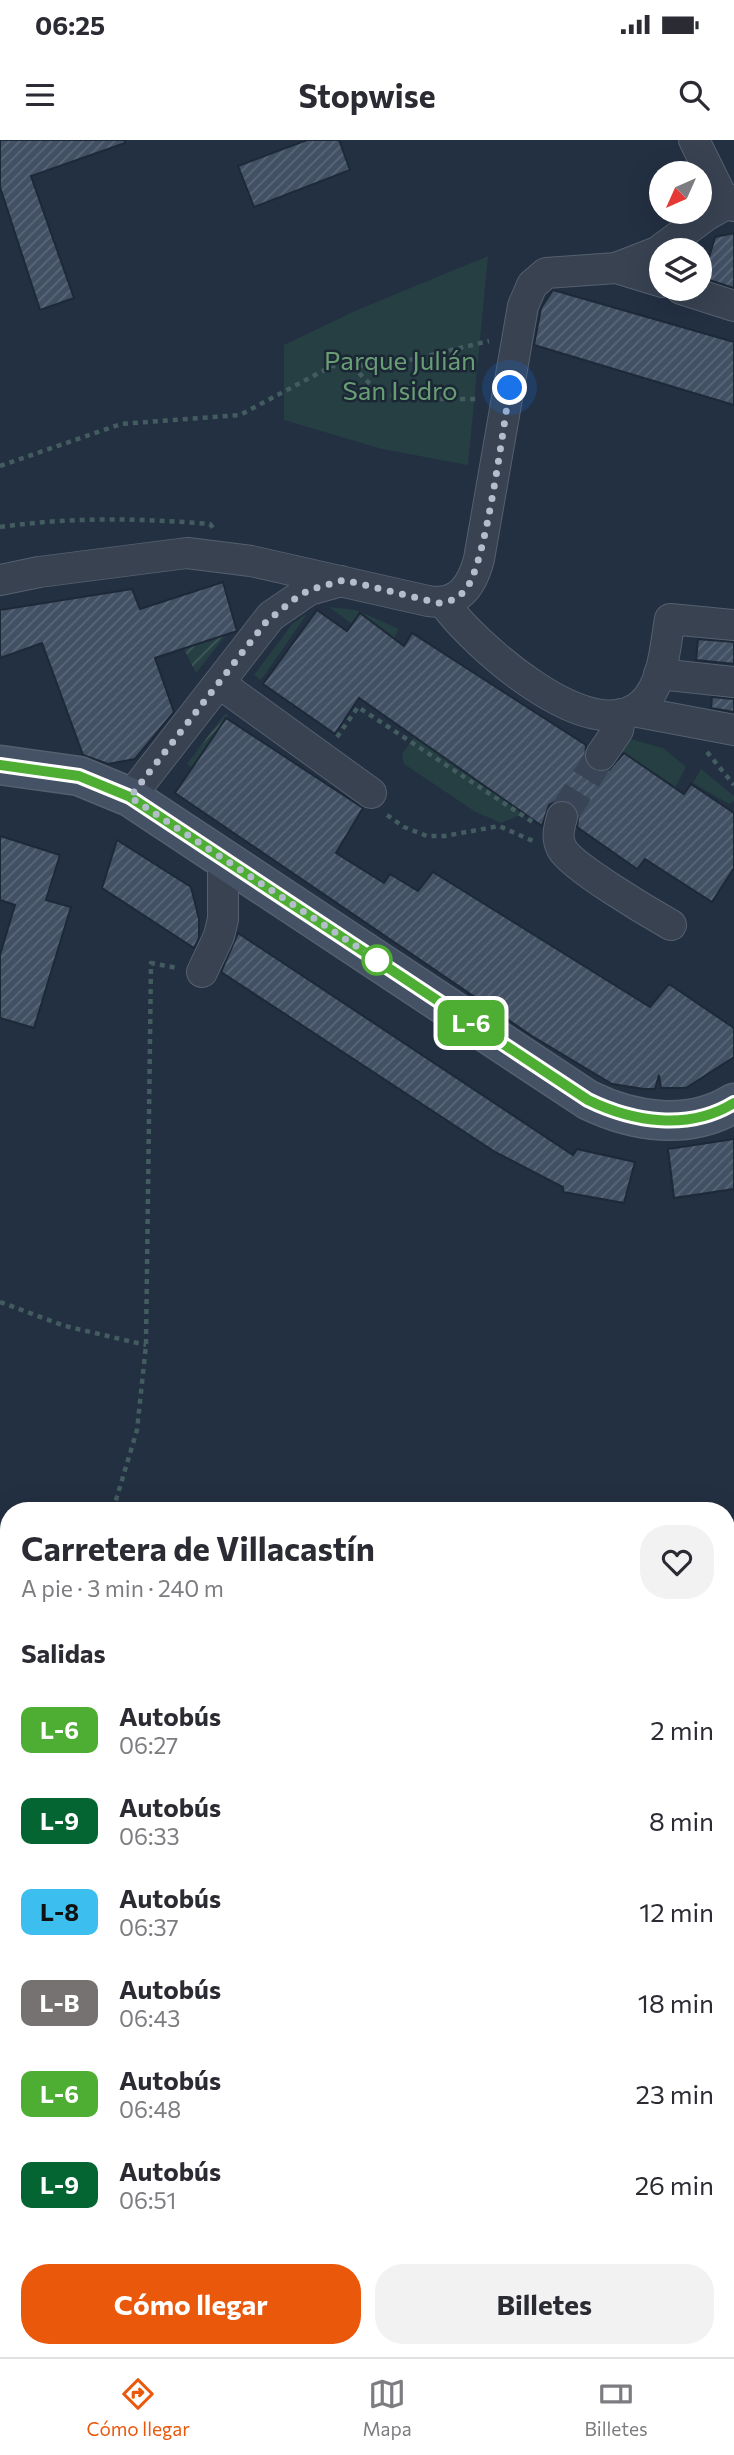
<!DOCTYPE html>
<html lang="es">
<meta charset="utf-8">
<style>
:root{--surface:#fff;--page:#f2f2f3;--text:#2b2b33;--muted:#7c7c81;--line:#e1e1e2;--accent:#ea580c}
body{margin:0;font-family:Commissioner,sans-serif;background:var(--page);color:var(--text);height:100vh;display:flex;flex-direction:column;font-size:26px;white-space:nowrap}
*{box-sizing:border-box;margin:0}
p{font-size:23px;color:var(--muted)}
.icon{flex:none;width:38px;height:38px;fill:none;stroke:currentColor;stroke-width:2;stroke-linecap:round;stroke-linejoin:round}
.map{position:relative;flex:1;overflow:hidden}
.drawer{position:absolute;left:0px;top:1362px;width:735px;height:856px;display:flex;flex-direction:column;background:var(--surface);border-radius:28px 28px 0 0;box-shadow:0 7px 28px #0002}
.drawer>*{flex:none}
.badge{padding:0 14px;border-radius:10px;font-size:24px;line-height:46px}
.needle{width:46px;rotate:225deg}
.controls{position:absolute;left:649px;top:21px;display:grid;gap:14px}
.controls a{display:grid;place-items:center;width:63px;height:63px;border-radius:50%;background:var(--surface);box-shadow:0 7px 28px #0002;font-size:35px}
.you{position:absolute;width:35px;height:35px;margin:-18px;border:5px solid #fff;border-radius:50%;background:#1a73e8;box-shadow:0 0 0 10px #1a73e833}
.map>.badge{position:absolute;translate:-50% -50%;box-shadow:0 0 0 4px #fff}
h2{padding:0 21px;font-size:26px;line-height:63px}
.round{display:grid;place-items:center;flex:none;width:74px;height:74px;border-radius:28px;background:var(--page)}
.head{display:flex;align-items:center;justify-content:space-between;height:119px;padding:0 21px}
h1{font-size:33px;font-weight:700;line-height:52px}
.cta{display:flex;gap:14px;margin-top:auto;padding:14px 21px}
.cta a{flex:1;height:80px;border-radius:28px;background:var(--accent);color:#fff;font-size:28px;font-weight:700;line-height:80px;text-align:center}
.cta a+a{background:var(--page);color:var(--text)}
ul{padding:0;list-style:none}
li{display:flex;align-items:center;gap:21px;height:91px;padding:0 21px}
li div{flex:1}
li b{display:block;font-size:26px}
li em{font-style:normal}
li .badge{min-width:77px;font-weight:700;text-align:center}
.status{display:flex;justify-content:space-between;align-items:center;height:49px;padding:0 35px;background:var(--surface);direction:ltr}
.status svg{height:19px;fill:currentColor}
header{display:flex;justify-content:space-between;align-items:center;height:91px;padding:0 21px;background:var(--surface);font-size:32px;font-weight:700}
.dock{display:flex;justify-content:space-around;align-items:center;height:98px;border-top:2px solid var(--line);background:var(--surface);font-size:19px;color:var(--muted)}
.dock a{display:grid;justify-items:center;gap:4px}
.dock .active{color:var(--accent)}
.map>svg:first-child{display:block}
.green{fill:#253f43}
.garden{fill:url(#garden-furrows)}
.building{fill:url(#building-hatch);stroke:#1e2938;stroke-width:2}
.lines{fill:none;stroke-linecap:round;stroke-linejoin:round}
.street-tunnel{stroke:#394557;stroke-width:30;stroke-dasharray:30 15;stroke-linecap:butt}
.street-casing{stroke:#55606f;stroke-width:32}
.secondary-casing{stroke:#55606f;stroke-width:41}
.path{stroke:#435c5f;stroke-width:4.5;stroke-dasharray:5 5;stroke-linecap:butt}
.street{stroke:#384251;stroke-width:30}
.secondary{stroke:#455165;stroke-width:38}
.line-casing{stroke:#fff;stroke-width:16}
.line{stroke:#4eae33;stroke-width:10}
.walk{stroke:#b4bdcc;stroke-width:7;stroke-dasharray:0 12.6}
.stop-dot{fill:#fff;stroke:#4eae33;stroke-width:3.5}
.labels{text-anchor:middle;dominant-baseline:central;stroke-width:5;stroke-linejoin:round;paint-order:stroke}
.park-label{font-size:26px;fill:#699e75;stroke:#1c2736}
</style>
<div class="status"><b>06:25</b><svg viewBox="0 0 49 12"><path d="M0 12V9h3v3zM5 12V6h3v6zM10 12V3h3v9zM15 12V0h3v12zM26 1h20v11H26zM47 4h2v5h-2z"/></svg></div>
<header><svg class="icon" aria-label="menu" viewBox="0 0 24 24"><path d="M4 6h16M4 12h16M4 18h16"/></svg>Stopwise<svg class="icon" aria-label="search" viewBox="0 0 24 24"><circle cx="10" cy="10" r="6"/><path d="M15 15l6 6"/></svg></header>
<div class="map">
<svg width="734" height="2217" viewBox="0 0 734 2217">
<defs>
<pattern id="garden-furrows" width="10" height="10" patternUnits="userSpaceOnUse" patternTransform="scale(1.75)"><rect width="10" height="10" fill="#253f43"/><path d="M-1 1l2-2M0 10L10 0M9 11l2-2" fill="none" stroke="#42595d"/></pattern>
<pattern id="building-hatch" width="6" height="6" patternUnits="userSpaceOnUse" patternTransform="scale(1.75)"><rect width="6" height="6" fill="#425064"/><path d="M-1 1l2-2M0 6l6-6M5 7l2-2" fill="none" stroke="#5b6779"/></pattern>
</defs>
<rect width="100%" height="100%" fill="#233042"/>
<!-- green -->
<g class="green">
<path d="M488,116L468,325L382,309L284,280V205L355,171Z"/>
<path d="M329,467L356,470L399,489L394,498L360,474L352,484Z"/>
<path d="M307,474L261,540L254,535L293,483Z"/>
<path d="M415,596L525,673L501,683L474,671L404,624L402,614Z"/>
<path d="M626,598L663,608L686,627L675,648L616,608Z"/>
<path d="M701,629L734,656V661L729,664L693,643Z"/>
</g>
<!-- garden -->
<g class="garden">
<path d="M226,495L196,533L184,509Z"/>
<path d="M225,574L228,575L193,628L187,624Z"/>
</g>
<!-- building -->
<g class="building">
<path d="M0,0H124L125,3L31,36L74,158L40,170L0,47Z"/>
<path d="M307,0H339L350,30L254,67L238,26Z"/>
<path d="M734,93V148L703,138L715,97Z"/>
<path d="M553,150L734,202V265L534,205L541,168Z"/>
<path d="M223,442L237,491L155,518L174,572L135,619L108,624L83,615L42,503L0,518V470L132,449L140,469Z"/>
<path d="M317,470L347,491L360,473L404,506L412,493L586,605L585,622L592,630H609L624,613L684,654L691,644L734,673V728L712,762L645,719L637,729L577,687L579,672L567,660H558L549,665L542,686L359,558L335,594L263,544Z"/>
<path d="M698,499L734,502V524L696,520Z"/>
<path d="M712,557L734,559V572L711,568Z"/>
<path d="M226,578L363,668L336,713L384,743L390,734L418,751L433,732L650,867L669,844L734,888V917L686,948H661L659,935L655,949H644L612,944L532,896L175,653Z"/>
<path d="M0,696L60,715L46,760L71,767L34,888L0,878V815L15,765L0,760Z"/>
<path d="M117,700L191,747L199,779V798L194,808L102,748Z"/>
<path d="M238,793L573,1015L577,1009L635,1022L624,1063L563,1052V1047L495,1012L221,832Z"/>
<path d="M734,999V1049L674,1058L668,1009Z"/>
</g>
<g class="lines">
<!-- street-tunnel -->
<path class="street-tunnel" d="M562,677L601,615"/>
<defs>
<g id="street">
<path d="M694,0L725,63L734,66"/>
<path d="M616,128L657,112L707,75L734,60"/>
<path d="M681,149L734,166"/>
<path d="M0,440L39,432L187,413L251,421L428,461C458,466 472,446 479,419L523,166L532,145L546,133L616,128L662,142"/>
<path d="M444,463C472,503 592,611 642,564C664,544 665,506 670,479L734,485"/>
<path d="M659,534L734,542"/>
<path d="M219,543L371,653"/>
<path d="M633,571L734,590"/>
<path d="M601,615L618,590L621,574"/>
<path d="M130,657L271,476L309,450L341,441"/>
<path d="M562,677C559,688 556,698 562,709C572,727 650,773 671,785"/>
<path d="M202,832L219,796L223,779V718"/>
<path d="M0,1414L9,1417"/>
<path d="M366,2208L367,2217"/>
</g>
<path id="secondary" d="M0,625L79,636L130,657L588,960C633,982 689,991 734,963"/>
</defs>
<!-- street casing -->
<use href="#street" class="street-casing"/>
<!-- secondary casing -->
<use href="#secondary" class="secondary-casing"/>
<!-- path -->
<g class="path">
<path d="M352,226L380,254L434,259H480"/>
<path d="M0,326L121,284L240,275L332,226L389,225L489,201"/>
<path d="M0,387C71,377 139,378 210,384L214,389"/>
<path d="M337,597L358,567L534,683"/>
<path d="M707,612L734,645"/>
<path d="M387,675L404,687L427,696H445L499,686L533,701"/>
<path d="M0,1162L65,1186L146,1205"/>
<path d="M113,1370L137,1290L146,1205L151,823L177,828"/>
<path d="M726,1981L734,1994"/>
</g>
<!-- street -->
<use href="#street" class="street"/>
<!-- secondary -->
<use href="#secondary" class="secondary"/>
</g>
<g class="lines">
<defs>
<path id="line" d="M0,625L79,636L130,657L588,960C633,982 689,991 734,963"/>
</defs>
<!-- line casing -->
<use href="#line" class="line-casing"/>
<!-- line -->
<use href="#line" class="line"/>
<!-- walk -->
<path class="walk" d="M377,820L130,657L266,482L297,457L309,450L344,440L438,463C449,463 459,458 466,449C486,424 503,287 510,248"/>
</g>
<!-- markers -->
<circle class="stop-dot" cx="377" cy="820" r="14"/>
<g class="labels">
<!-- park labels -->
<g class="park-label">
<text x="400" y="219">Parque Julián<tspan x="400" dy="30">San Isidro</tspan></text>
</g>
</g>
</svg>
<div class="controls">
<a><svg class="needle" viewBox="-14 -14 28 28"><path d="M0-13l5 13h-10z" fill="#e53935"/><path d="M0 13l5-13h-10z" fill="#7c7c81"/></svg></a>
<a><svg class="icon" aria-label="layers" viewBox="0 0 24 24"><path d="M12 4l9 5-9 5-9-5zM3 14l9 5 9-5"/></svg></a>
</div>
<div class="you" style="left:510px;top:248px"></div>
<b class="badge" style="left:471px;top:883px;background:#4eae33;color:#fff">L-6</b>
<section class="drawer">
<div class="head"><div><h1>Carretera de Villacastín</h1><p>A pie · 3 min · 240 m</p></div><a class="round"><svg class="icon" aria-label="heart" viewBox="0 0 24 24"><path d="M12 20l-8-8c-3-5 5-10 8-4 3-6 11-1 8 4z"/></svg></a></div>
<h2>Salidas</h2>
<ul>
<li><span class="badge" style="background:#4eae33;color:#fff">L-6</span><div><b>Autobús</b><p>06:27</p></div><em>2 min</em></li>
<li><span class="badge" style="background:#046532;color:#fff">L-9</span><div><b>Autobús</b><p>06:33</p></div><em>8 min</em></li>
<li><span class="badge" style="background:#3cbeef;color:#111">L-8</span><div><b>Autobús</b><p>06:37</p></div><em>12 min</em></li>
<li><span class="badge" style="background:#767271;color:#fff">L-B</span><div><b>Autobús</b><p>06:43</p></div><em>18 min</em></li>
<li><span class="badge" style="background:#4eae33;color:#fff">L-6</span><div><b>Autobús</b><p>06:48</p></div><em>23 min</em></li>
<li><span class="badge" style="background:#046532;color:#fff">L-9</span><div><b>Autobús</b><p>06:51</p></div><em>26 min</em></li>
</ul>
<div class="cta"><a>Cómo llegar</a><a>Billetes</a></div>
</section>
</div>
<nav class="dock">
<a class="active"><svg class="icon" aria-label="directions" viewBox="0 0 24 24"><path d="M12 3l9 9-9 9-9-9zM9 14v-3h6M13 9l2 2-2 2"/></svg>Cómo llegar</a>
<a><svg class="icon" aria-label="map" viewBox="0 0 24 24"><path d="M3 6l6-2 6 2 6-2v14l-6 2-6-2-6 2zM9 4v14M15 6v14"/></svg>Mapa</a>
<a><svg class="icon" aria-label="tickets" viewBox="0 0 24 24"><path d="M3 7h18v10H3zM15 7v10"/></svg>Billetes</a>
</nav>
